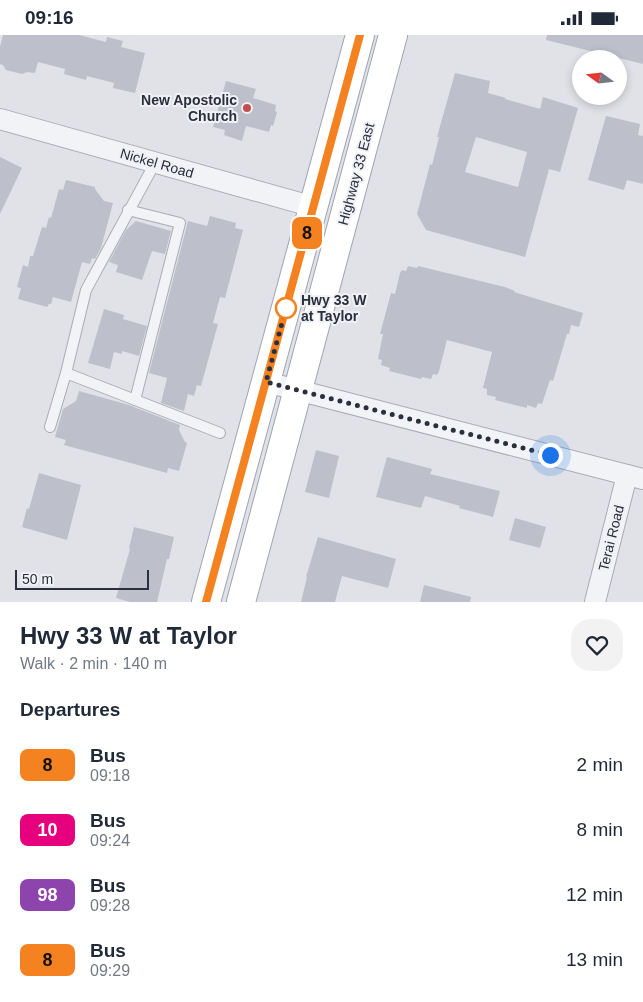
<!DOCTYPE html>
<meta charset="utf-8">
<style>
:root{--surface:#fff;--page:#f2f2f3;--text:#1f2937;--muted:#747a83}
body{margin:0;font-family:Arial,sans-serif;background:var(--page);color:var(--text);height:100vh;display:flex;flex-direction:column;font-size:19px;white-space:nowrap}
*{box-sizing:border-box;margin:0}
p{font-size:16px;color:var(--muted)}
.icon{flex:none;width:28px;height:28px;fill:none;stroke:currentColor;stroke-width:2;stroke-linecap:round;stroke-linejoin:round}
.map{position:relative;height:567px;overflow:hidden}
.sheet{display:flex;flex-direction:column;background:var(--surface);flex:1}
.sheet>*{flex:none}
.badge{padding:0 10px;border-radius:8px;font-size:18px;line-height:32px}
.needle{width:32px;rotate:285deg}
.tools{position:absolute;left:572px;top:15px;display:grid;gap:10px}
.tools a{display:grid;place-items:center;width:55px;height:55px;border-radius:50%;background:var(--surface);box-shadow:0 2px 8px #0003;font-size:25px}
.scale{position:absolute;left:15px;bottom:12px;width:134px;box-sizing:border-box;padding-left:5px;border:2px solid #2a2e3d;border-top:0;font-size:14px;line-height:18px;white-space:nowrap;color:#2a2e3d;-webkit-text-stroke:4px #eff1f5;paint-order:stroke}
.you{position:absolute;width:25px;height:25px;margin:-12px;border:4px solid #fff;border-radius:50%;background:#1a73e8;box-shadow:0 0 0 8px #1a73e833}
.map>.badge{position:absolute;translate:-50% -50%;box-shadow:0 0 0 2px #fff}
h2{padding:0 20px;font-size:19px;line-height:45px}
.round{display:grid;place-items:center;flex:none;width:52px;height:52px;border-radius:20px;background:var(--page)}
.overview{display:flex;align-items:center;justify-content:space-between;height:85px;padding:0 20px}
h1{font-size:24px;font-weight:700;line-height:38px}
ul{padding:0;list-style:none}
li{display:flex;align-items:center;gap:15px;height:65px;padding:0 20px}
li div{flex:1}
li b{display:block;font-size:19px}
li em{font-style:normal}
li .badge{min-width:55px;font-weight:700;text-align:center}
.status{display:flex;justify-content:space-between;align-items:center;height:35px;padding:0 25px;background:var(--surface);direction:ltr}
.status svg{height:14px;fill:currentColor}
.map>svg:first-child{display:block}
.building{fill:#bdc0ca;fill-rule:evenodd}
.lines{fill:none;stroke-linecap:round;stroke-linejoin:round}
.lane-casing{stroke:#a9acb4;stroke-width:12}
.street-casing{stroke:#a9acb4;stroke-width:22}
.primary-casing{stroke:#a0a4b2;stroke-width:30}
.lane{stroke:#f2f3f6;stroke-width:10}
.street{stroke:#f2f3f6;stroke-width:20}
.primary{stroke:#fff;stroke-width:28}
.line-casing{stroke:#fff;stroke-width:11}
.line{stroke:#f58220;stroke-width:8}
.walk{stroke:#2a2e3d;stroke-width:5;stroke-dasharray:0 9}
.poi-dot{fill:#c2504f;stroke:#eff1f5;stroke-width:2}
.stop-dot{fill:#fff;stroke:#f58220;stroke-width:2.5}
.labels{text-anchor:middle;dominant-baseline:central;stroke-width:4;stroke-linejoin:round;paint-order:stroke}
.poi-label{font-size:14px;font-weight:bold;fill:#2a2e3d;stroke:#eff1f5;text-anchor:end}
.street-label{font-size:14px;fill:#2a2e3d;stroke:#eff1f5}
.stop-label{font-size:14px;font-weight:bold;fill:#2a2e3d;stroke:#eff1f5;text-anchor:start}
</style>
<div class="status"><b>09:16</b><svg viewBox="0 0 49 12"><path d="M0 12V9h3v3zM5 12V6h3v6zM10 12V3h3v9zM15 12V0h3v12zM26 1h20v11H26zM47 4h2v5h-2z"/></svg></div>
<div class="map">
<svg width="643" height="567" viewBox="0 0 643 567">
<rect width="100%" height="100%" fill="#e0e2e7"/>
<!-- building -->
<g class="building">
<path d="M3,0H79L106,7L107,2L123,6L121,12L145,18L135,58L113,53L114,48L87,41L86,45L64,39L65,34L38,27L35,38L27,37L22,39L6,35L3,30L0,29V12Z"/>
<path d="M547,0H643V29L546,5Z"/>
<path d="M455,38L490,46L488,58L506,63L505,64L540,74L543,62L578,73L560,137L549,134L525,222L426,195L417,179L430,129L432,130L439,102H437ZM476,102L527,117L518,152L465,137Z"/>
<path d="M226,46L256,54L253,63L276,70L275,76L277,77L273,91L271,90L269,97L246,91L242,106L224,100L225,95L213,92Z"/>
<path d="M606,81L640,89L638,100L643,101V149L627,145L624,155L588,145Z"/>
<path d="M0,122L22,133L0,179Z"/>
<path d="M66,145L95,152V154L104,166L113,168L101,213L95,224L92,223L90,229L82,227L71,267L53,262L51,269H49L47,272L18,264L21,253L17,252L23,230L28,232L30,221H33L42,192L46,193L49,182L51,183L59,154L63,155Z"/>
<path d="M210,181L236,188L235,193L243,195L225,263L220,262L213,288L218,289L201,351L197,350L194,361L188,359L184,376L161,368L167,343L149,338L188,186L207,191Z"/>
<path d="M136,186L171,196L165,219L152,216L142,245L116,237L118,230L109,227L126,195Z"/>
<path d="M408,231L417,233L418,231L505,252L515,256L514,257L583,278L579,292L571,290L569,299H567L553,346L550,345L542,369L538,368L536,373L527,370V373L495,365L496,362L487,360V354L483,353L492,317L447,305L439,336L437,340L433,339L431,344L422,342L421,344L389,336L390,333L381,330L382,325L378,324L383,299H380L391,258L395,259L400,238L402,235L406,236Z"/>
<path d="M104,274L124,280L123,284L147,291L139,321L122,316V319L114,317L110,334L88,328Z"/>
<path d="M79,356L129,370L180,390L179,395L185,407L187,408L179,436L168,433L167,438L127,427L64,410L66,405L55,402L63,374L76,366Z"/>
<path d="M316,415L339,421L329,463L305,457Z"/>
<path d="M387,422L432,434L430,439L500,456L493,482L459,473L460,471L425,461L421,473L376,462Z"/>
<path d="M39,438L81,450L67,505L22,492L27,473L29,474Z"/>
<path d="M515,483L546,492L540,513L509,505Z"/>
<path d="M134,492L174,502L169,524H167L157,567H130L116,563L130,514L129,513Z"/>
<path d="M318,502L396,524L388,553L342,541L335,567H301L307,542H306Z"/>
<path d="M424,550L471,562L470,567H420Z"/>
</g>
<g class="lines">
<defs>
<g id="lane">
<path d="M128,175L180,188L135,365"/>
<path d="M66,338L220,398"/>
<path d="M50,392L66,338L86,255L155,128"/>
</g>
<g id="street">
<path d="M0,84L314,172"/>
<path d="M266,347L643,444"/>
<path d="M595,567L627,440"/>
</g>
<g id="primary">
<path d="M206,567L360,0"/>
<path d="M241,567L393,0"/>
</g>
</defs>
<!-- lane casing -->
<use href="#lane" class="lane-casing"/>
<!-- street casing -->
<use href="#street" class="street-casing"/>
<!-- primary casing -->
<use href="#primary" class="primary-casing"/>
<!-- lane -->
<use href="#lane" class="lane"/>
<!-- street -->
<use href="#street" class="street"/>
<!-- primary -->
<use href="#primary" class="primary"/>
</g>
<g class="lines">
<defs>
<path id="line" d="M206,567L360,0"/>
</defs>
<!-- line casing -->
<use href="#line" class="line-casing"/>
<!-- line -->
<use href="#line" class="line"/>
<!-- walk -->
<path class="walk" d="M286,273L266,347L550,420"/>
</g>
<!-- markers -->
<circle class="poi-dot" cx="247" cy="73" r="5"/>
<circle class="stop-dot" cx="286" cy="273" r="10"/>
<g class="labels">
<!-- poi labels -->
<g class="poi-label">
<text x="237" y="65">New Apostolic<tspan x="237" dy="16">Church</tspan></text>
</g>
<!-- street labels -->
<g class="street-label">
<text transform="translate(157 128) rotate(16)">Nickel Road</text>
<text transform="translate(356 139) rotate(-75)">Highway 33 East</text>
<text transform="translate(611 503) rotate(-76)">Terai Road</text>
</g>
<!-- stop labels -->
<g class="stop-label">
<text x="301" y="265">Hwy 33 W<tspan x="301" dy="16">at Taylor</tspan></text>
</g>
</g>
</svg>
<div class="tools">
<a><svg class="needle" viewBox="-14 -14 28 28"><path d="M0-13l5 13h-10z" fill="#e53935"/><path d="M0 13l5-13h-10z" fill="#747a83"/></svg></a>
</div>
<div class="scale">50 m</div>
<div class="you" style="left:550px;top:420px"></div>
<b class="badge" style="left:307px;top:198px;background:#f58220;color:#111">8</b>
</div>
<section class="sheet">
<div class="overview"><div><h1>Hwy 33 W at Taylor</h1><p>Walk · 2 min · 140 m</p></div><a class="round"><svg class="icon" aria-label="heart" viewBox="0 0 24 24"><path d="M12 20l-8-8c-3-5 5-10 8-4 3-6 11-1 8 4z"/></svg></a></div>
<h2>Departures</h2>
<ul>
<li><span class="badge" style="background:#f58220;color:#111">8</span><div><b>Bus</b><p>09:18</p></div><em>2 min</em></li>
<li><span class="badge" style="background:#e6007e;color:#fff">10</span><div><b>Bus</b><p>09:24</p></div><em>8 min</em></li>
<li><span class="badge" style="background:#8e44ad;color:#fff">98</span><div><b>Bus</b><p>09:28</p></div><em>12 min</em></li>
<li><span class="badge" style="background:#f58220;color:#111">8</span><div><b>Bus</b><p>09:29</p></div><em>13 min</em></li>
</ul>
</section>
